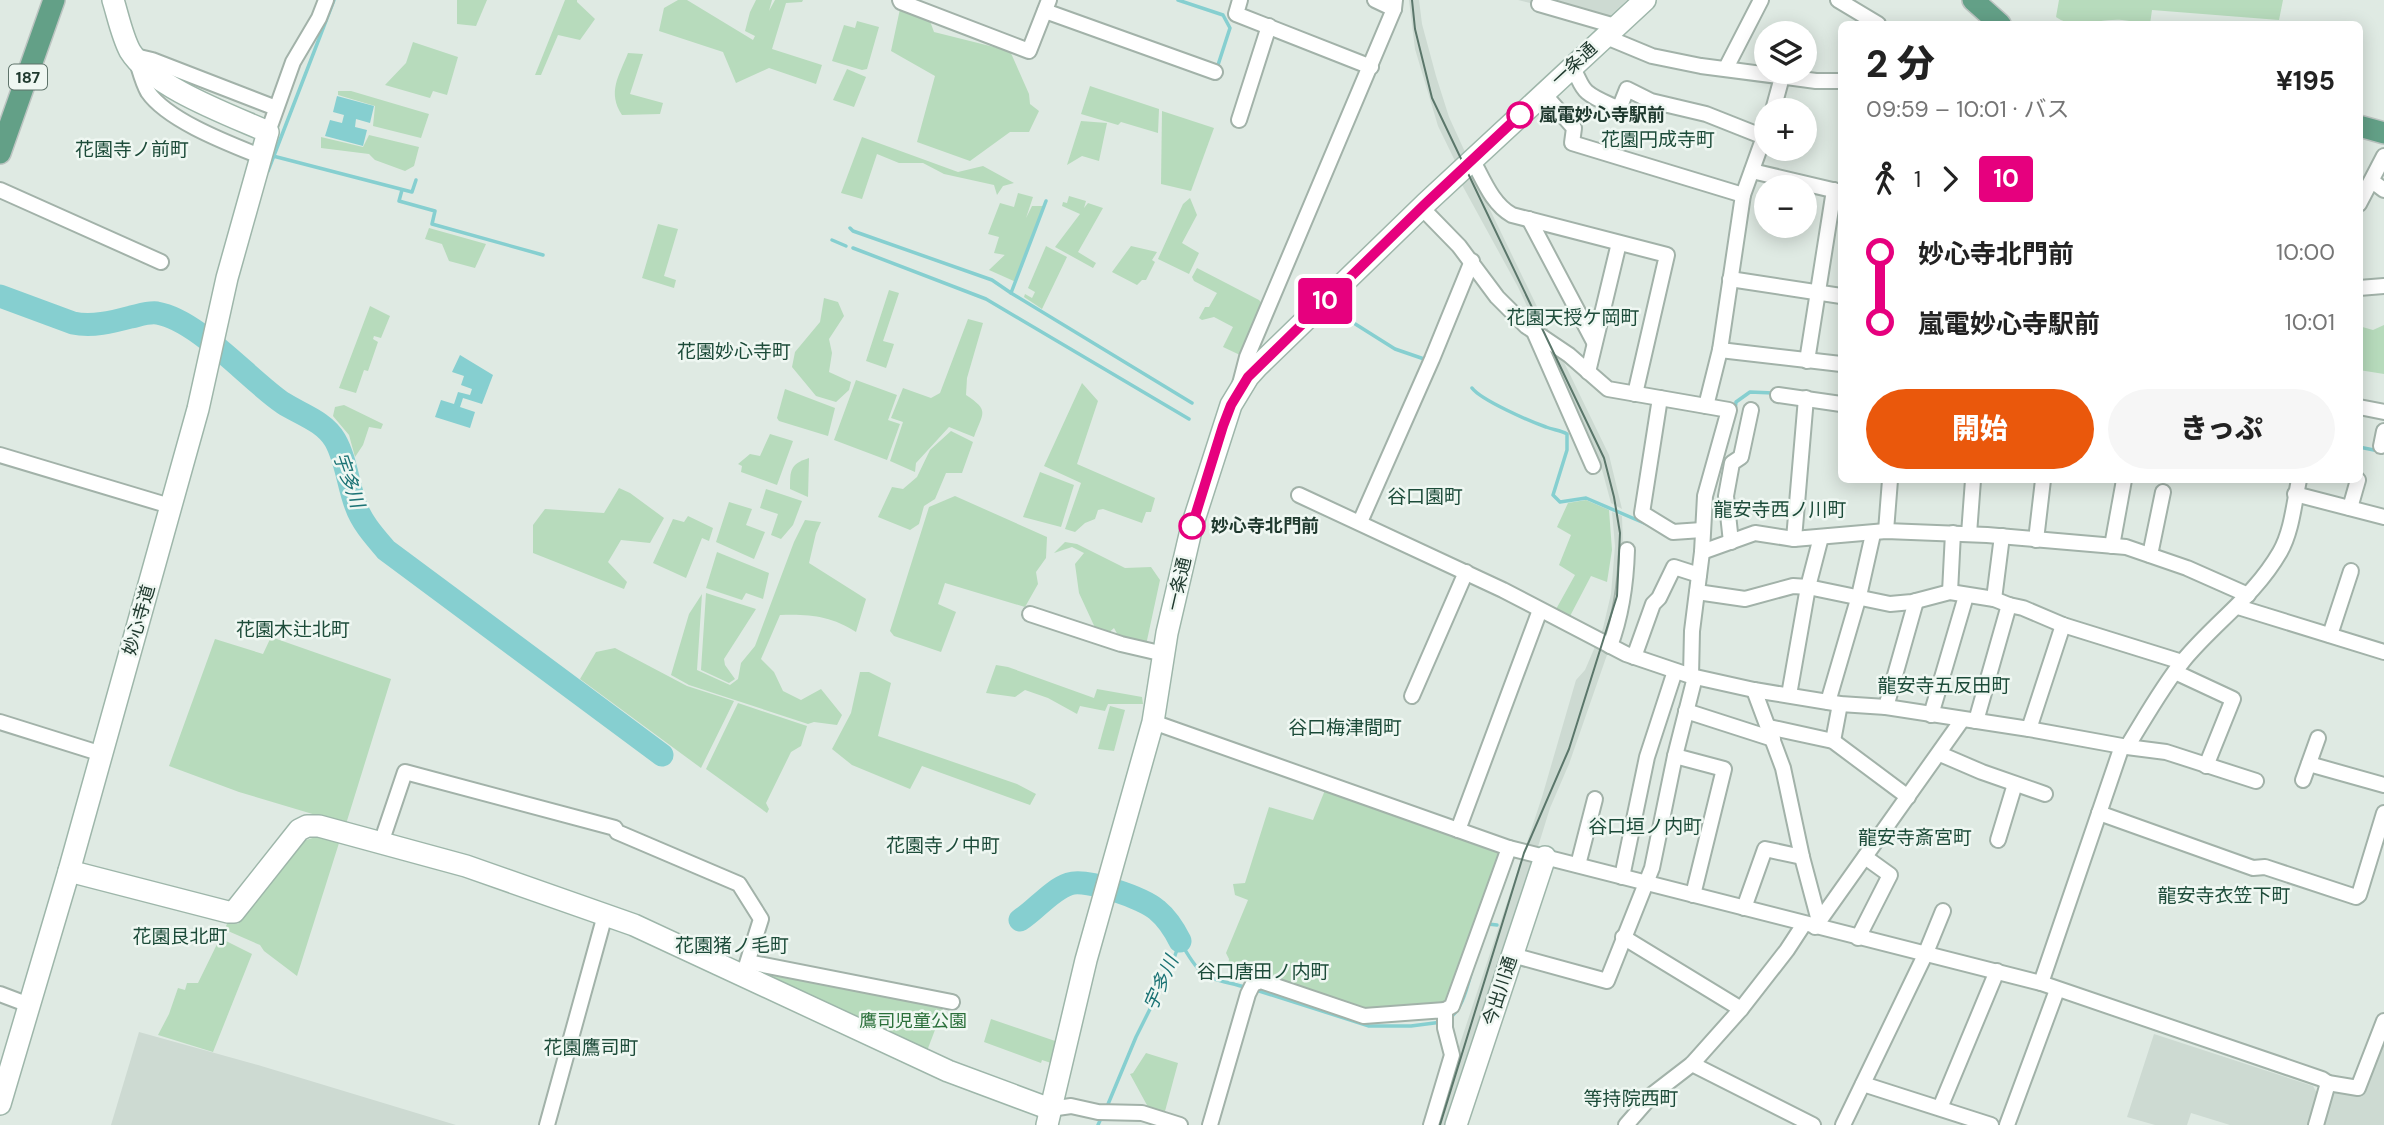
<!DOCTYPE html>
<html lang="ja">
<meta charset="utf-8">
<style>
:root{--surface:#fff;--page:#f6f6f6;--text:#222;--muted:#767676;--accent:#ea580c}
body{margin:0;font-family:"DM Sans","Noto Sans JP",sans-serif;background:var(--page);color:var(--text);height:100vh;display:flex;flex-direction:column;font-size:26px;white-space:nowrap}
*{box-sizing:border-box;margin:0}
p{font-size:23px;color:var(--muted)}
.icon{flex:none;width:38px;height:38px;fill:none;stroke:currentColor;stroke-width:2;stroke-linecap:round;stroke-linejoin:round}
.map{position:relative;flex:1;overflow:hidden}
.panel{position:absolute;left:1838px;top:21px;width:525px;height:462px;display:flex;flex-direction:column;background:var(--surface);border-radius:10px;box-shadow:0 4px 18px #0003}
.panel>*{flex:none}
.badge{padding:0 14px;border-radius:5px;font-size:24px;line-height:46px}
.controls{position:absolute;left:1754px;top:21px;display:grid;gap:14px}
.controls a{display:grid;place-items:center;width:63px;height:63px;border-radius:50%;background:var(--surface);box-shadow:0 4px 18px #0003;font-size:35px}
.map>.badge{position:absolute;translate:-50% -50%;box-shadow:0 0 0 4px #fff}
.legs{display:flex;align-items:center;gap:10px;height:77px;padding:0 28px;font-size:23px}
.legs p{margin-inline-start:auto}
.overview{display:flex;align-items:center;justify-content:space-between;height:119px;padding:0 28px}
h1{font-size:38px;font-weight:800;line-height:52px}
.primary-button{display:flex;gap:14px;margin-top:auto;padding:14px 28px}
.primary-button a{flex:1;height:80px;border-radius:42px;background:var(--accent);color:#fff;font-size:28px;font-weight:800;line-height:80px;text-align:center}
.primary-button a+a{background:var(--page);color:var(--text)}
ul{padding:0 28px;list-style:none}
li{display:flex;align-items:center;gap:24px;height:70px;font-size:26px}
li i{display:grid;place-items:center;width:10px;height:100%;margin:0 9px;background:currentColor}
li i::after{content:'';width:18px;height:18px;margin:-9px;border:5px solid;border-radius:50%;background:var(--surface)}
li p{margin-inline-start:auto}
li:first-child i{background:linear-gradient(#0000 50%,currentColor 0)}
li:last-child i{background:linear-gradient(currentColor 50%,#0000 0)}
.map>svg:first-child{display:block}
.built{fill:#cddad2}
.green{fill:#b7dbbc}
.water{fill:#86cfd0}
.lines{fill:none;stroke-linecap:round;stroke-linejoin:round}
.stream{stroke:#86cfd0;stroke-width:3.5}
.river{stroke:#86cfd0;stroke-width:23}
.street-casing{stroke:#a2b2a9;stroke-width:18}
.secondary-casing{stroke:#9eb6aa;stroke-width:24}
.primary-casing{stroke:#bcc4c1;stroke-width:24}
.street{stroke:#fff;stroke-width:14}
.secondary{stroke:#fff;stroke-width:21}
.primary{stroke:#63a087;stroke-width:21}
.tram{stroke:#5a766a;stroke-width:2}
.line-1-casing{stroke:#fff;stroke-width:16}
.line-1{stroke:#e6007e;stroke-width:10}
.stop-1-dot{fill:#fff;stroke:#e6007e;stroke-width:3.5}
.labels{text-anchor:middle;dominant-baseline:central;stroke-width:5;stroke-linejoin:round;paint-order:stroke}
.shield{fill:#eff7f2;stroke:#5e736a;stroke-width:2}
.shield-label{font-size:16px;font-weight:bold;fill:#203a2f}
.street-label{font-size:18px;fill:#203a2f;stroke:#eff7f2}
.stop-label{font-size:18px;font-weight:bold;fill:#203a2f;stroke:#eff7f2;text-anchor:start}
.park-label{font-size:18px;fill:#2b703b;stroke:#eff7f2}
.neighbourhood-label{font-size:19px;fill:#1c4b39;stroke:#eff7f2}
.water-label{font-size:19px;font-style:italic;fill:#1b7375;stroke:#eff7f2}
</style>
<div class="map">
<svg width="2384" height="1125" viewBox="0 0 2384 1125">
<rect width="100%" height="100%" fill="#dfeae3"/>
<!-- built -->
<g class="built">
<path d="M1409,0H1419L1422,24L1436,76L1449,117L1465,152L1463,154L1609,455L1622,509L1611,503L1601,466L1592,445L1518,287L1461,183L1456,163L1438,126L1415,49Z"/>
<path d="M1518,0H1627L1597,28L1565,20L1534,4Z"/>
<path d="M1612,512L1622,516L1624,576L1608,652L1569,764L1550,808L1452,1125H1433L1542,797L1576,680L1585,670L1603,628L1611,594L1615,546Z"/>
<path d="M2384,1031V1125H2321L2334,1088L2361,1097Z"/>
<path d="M139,1032L258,1065L456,1125H111Z"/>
<path d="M2154,1034L2313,1086L2318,1095L2309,1125H2230L2191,1113L2187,1125H2155L2127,1117Z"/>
</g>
<!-- green -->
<g class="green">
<path d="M457,0H487L476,26L457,24Z"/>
<path d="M565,0H577V2L595,19L580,40L558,35L541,75H535Z"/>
<path d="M678,0H687L753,40L755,36L745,31L750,12L756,0H772L769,11L775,0H803L802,2L786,3L772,49L822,65L816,84L769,68L736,83L723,52L659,31L664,8Z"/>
<path d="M2059,0H2283L2279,20L2152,10L2150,24C2141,24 2132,21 2122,20C2102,18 2073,30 2056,17Z"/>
<path d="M900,9L927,13L934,32L1010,51L1029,94L1030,104L1039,111L1029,132H1010L970,161L917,142L935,76L891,51Z"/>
<path d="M857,21L879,27L867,69L862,70L832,61L844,25L855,28Z"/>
<path d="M413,42L458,57L447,95L433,91L430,98L385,85L406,63Z"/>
<path d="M628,53L643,54L630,94L663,103L660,114L622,115C607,92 619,76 628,53Z"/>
<path d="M847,69L866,77L854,107L833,100Z"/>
<path d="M1090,86L1159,109L1158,133L1121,122L1118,125L1081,114Z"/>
<path d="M338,91H351L429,114L421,138L373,126L375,106L338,95Z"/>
<path d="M1162,111L1214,128L1191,191L1161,184Z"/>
<path d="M1081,121L1107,123L1099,161L1082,156L1067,165Z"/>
<path d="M369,135L419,147L414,166L405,171L375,160L369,154L321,148V137L363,147Z"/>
<path d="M862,137L958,172L983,166L1014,183L1003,186L997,195L994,185L944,174L923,163H899L877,154L862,199L841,193Z"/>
<path d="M1018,193L1033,197L1026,218L1032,206H1045L1016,282L989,270L1011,249L1005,255L994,253L999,237L988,234L1000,203L1014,207Z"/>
<path d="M1069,196L1086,201L1084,208L1088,203L1103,208L1078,252L1096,263L1093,268L1055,247L1080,214L1062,206L1063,202L1067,203Z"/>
<path d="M1190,198L1197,215L1182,243L1199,253L1189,274L1158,259L1183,204Z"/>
<path d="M658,224L678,229L664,276L676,280L674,288L642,278Z"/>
<path d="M429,228L486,244L475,268L449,261L442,244L425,239Z"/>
<path d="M1046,246L1067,257L1042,309L1024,297L1025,294L1032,298L1035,292L1028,288Z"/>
<path d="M1131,246L1157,252L1152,260L1155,262L1146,280H1142L1137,285L1112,272Z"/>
<path d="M1197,268L1259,300L1262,304L1240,355L1223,347L1233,327L1214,317L1202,320L1199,318L1205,307H1209L1217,293L1194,281L1192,277Z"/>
<path d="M889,290L899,293L883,341L894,344L886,368L866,361Z"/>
<path d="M824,298L838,302L844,316L829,339L832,353L829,372L851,382L849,390L836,402L816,396L792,367L795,352L820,322Z"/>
<path d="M370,306L390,316L381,338L374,336L373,339L378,342L368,371L364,370L356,393L339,388Z"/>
<path d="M968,319L983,323L967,378L966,395C990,411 983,412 974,437L949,427L916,463L915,472L890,461L903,422L891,418L903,388L931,398L940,393Z"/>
<path d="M2384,325V374L2359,370V326L2373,330Z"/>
<path d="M856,380L897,395L888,420L900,424L887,460L834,440Z"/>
<path d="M1082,383L1098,401L1077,464L1155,498L1151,512H1146L1142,523L1103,509L1098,510L1095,519L1085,523L1075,532L1065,529L1081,483L1044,466Z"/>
<path d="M785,389L835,408L828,436L779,421L777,418Z"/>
<path d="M344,405L383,424L381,429L369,427L363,445L355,457L349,435L333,416L335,407Z"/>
<path d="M951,431L973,442L962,473H946L935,499L924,506L919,524L910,530L878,517L892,487L903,489L917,477L930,450Z"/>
<path d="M770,434L793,441L777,485L741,472L742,466L738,464L750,454L760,456Z"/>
<path d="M809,458L808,497L790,489C790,470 790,464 809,458Z"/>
<path d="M1040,472L1074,485L1061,527L1023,517Z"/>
<path d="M619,488L630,493L664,518L650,543L621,540L608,562L627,582L624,589L533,553V525L545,509L604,513Z"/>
<path d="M766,489L802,501L793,525L781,539L771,535L778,514L760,508Z"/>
<path d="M955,496L1047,537L1046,558L1036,572L1038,584L1025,607L945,583L938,604L956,612L941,652L894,636L890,631L929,507Z"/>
<path d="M1586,500L1609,510L1612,550L1607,582L1591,576L1569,618L1555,611L1575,575L1559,565L1571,535L1557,527L1568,503Z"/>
<path d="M729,502L752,509L746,525L765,532L754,559L716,542Z"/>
<path d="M688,516L713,528L709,541L702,538L686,578L653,563L673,519L684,522Z"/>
<path d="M805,520L821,522L816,533L809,563L866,599L856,632C831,616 810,614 780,615L761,659L774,672L783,691L801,700L821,689L842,715L837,725L814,722L808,724L689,685L671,675L689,614L702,594L697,670L730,685L738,679L741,663L755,646L794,542Z"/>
<path d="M1065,542L1077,544L1125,568L1151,567L1160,580L1146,645L1120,639L1114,628L1106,635L1097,632L1079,593L1075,564L1084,553L1072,547L1054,553Z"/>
<path d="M717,552L769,573L763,599L746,593L742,600L706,588Z"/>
<path d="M706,593L756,609L724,659L725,665L735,679L729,683L701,670Z"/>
<path d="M271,637L391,679L346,824L239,792L169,766L215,639L263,654Z"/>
<path d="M615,648L687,686L734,701L701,768L580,679L596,652Z"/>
<path d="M996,665L1008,667L1094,698L1097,689L1142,697L1143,704H1108L1105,711L1080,706L1077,714L1048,698L1025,690L1015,697L986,693Z"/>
<path d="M860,672H869L891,683L878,736L1017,784L1036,794L1030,805L922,766L910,789L852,765L832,749L851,713Z"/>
<path d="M738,703L807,726L801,746L791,752L766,803L769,809L767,813L706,769Z"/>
<path d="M1110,706L1125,710L1114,751L1098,749Z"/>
<path d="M1325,790L1499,851L1502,857L1450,1003L1360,1011L1228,966L1229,959L1226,953L1248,900L1235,895L1233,884L1245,883L1269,807L1313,820Z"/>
<path d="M319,836L339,843L297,976L264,951L260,945L228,931L226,926L228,922L238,924L303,841Z"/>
<path d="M220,938L252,954L213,1052L158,1035L169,1014L178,988L185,990L187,983H198Z"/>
<path d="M762,968L944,1006L927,1051L760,973Z"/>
<path d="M991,1019L1058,1042L1054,1064L1042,1060L1041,1063L984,1042Z"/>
<path d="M1146,1053L1178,1063L1164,1115L1148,1107L1130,1074L1133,1073Z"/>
</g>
<!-- water -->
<g class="water">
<path d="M337,96L374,106L370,123L356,119L355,127L367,130L363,146L325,136L330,120L342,123L344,115L333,112Z"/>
<path d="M460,355L493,375L482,404L463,398L460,407L475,412L470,428L435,417L441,400L454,404L458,392L470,395L472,389L461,385L464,376L452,372Z"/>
</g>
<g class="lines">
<!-- stream -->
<g class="stream">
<path d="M1178,0L1223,15L1230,28L1217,68"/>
<path d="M273,156L412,192L416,180"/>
<path d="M268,171L334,0"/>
<path d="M402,190L399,201L435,211L432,224L543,255"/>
<path d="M850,228L853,231L992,280L1011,293L1046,201"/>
<path d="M832,240L846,246"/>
<path d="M853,248L986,299L1189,419"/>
<path d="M1011,293L1192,403"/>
<path d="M1333,310L1395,349L1427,360"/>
<path d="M1472,388C1481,400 1529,421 1546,427C1553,430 1561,430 1567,434V450L1553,495L1560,502L1586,498L1651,526"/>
<path d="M1735,410L1736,402L1750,392L1773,393"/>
<path d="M2359,447L2384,452"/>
<path d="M1487,927L1488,924L1497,925"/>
<path d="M1180,941C1203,983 1206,976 1248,988"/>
<path d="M1256,990L1369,1026H1411L1442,1022"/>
<path d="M1449,1019C1464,1007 1467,986 1473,967"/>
<path d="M1106,1109L1136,1037L1171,967L1180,941"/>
<path d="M1098,1125L1102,1116"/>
</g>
<!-- river -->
<g class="river">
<path d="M0,296L73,323C92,327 112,322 131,317C140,315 148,312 157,313C198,320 248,379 283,403C300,414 324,421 335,440C346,459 348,485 356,506C362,523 375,537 386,550L662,755"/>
<path d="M1020,920C1036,910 1051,890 1069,884C1087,878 1143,898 1157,910C1168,919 1174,929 1180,941"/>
</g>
<defs>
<g id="street">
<path d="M900,0L901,2L1029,51L1049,0"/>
<path d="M1240,0L1236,14L1371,67"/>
<path d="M1375,0L1394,9"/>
<path d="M1838,0L1878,24"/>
<path d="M1539,4L1615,26"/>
<path d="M1045,11L1215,72"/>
<path d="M1607,34L1611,39L1652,56L1701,66L1816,81H1841"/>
<path d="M1571,67C1579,76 1579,85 1587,92C1595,99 1609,104 1619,109L1627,89L1651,101L1706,114L1764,137"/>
<path d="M1726,68L1761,0"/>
<path d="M1543,93L1574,128L1572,143L1743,195"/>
<path d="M1773,110L1782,77"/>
<path d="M1239,120L1269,26"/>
<path d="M268,132L293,62L319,18L326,0"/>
<path d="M262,157C230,144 168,121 148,92C142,82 139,67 135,56L152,60L276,108"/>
<path d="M1472,159C1483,179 1492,204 1512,215L1667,255L1635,394"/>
<path d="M1752,171L1841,192"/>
<path d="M2372,181L2384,190"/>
<path d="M0,190L161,262"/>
<path d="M2359,204L2384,156"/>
<path d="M1421,207L1459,246L1497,297L1526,326L1569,355L1608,389L1729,410L1705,496L1702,552L1692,631L1691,676"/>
<path d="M1529,219L1594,342"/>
<path d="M1730,279L1841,296"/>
<path d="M2359,288L2384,286"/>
<path d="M1535,334L1593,466"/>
<path d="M1720,350L1841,364"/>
<path d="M1807,361L1834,190"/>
<path d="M1588,372L1619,243"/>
<path d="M1240,384L1247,357L1394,9L1395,0"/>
<path d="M1778,395L1841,404"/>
<path d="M1660,398L1642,513L1673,532L1702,530"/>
<path d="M1706,406L1720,350L1743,195L1766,131"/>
<path d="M2359,407L2384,412"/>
<path d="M2381,446L2384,431"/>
<path d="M0,455L170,506"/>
<path d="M2295,494L2384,517"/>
<path d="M1299,495L1503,590L1626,654L1691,676L1754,690L1840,704L1886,707L2029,729L2122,746"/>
<path d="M2350,508L2358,480"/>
<path d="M1360,522L1432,359L1472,261"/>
<path d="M1886,531L1890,480"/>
<path d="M1969,534L1973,480"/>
<path d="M1794,539L1806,398"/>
<path d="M2036,540L2043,480"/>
<path d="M1731,542L1726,496L1732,463L1741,457L1751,410"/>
<path d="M2112,546L2124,480"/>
<path d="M1702,552L1755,533L1794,539L1886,531L1987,535L2126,547L2187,568L2248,595"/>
<path d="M2150,555L2163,492"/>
<path d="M1697,592L1745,599L1793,586L1808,587L1890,604L1912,602L1950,592L1994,599L2009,605L2023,608L2063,625L2182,662"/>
<path d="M1950,592L1953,533"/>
<path d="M1994,599L2002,536"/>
<path d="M2238,607L2384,652"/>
<path d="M1030,614L1121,644L1164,654"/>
<path d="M2330,635L2351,571"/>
<path d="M1610,646C1622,614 1626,584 1627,550"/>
<path d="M1634,657L1653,604L1659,598L1674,567L1699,575"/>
<path d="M2175,672L2233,699L2206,766"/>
<path d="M1754,690L1783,768L1802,857L1819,921"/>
<path d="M1789,695L1808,587L1821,537"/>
<path d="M1412,696L1466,572"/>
<path d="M1828,702L1859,596L1873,534"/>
<path d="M1886,707L1916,601"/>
<path d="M1686,711L1773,739"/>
<path d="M1931,715L1966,596"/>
<path d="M1976,721L2009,605"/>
<path d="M0,722L102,754"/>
<path d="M1153,722L1509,848L2041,983L2322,1079L2328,1083L2316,1125"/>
<path d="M1769,727L1833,741L1908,797"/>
<path d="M2029,729L2063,625"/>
<path d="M1833,741L1840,704"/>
<path d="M2127,747L2166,752L2256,781"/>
<path d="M1940,754L1982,772L2045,794"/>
<path d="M1675,756L1724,769L1693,895"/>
<path d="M2309,764L2384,785"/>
<path d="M2303,780L2318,738"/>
<path d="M2099,813L2253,868L2265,867L2356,897L2359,895L2384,813"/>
<path d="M1458,830L1540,610"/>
<path d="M1998,840L2015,784"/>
<path d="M381,843L405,772L615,828L617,832L739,884L761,919L743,976"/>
<path d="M1578,865L1595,799"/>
<path d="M1622,877L1647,757L1675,671"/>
<path d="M1744,908L1765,849L1802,857"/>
<path d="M1815,927L1962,720"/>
<path d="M1623,937L1741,1009"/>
<path d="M1858,938L1890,875L1865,857"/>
<path d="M1512,955L1607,981L1652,868L1675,756L1695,677"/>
<path d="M748,962L952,1002"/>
<path d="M2041,983L2122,746L2127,747C2145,718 2162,687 2183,661C2215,622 2254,597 2280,552C2292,531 2294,503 2299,480"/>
<path d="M0,994L29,1005"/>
<path d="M1445,1010L1452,1006L1509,848"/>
<path d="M1692,1064L1813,1125"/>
<path d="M2328,1083L2358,1088L2384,1021"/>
<path d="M1863,1084L1991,1125"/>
<path d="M1940,1108L1997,971"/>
<path d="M1050,1109L1071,1106L1098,1112L1142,1113L1180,1125"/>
<path d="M547,1125L605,915"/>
<path d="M1210,1125L1248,994L1253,984L1261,981L1364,1016L1445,1010V1028L1452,1055L1431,1125"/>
<path d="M1626,1125L1653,1094L1692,1064L1741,1009L1787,950L1804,924"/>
<path d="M1843,1125L1925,955L1943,911"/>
<path d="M2007,1125L2057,990"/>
</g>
<g id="secondary">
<path d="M69,871L228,912H234L299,830L307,826H319L466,866L634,925L948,1071L1050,1109"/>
<path d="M0,1104L69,871L198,409L227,278L268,132C230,115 152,87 130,51C122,36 118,16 113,0"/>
<path d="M1047,1125L1086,960L1153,722L1167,633L1192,526L1231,405L1248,377L1257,367L1425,204L1645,0"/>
<path d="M1456,1125L1545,857"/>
</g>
<g id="primary">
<path d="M1973,0L2000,24"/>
<path d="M2359,126L2384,133"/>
<path d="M0,153L54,0"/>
</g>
</defs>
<!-- street casing -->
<use href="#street" class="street-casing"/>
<!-- secondary casing -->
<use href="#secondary" class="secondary-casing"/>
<!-- primary casing -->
<use href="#primary" class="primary-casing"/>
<!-- street -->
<use href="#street" class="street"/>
<!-- secondary -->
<use href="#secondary" class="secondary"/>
<!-- primary -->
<use href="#primary" class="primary"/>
<!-- tram -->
<path class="tram" d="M1412,0L1415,29L1432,98L1604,458L1614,497L1620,533L1617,596L1569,749L1524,853L1440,1125"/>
</g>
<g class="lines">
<defs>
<path id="line-1" d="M1192,526L1223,426L1231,405L1248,377L1425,204L1520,115"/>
</defs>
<!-- line-1 casing -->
<use href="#line-1" class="line-1-casing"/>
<!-- line-1 -->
<use href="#line-1" class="line-1"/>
</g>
<!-- markers -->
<g class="stop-1-dot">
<circle cx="1520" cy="115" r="12"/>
<circle cx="1192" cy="526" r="12"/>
</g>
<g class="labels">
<!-- shield labels -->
<rect class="shield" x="9" y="64.5" width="38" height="25" rx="5"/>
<g class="shield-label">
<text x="28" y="77">187</text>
</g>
<!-- street labels -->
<g class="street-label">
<text transform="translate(1574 64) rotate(-43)">一条通</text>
<text transform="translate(1179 584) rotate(-77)">一条通</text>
<text transform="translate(139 620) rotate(-74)">妙心寺道</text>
<text transform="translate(1500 991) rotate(-72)">今出川通</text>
</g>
<!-- stop labels -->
<g class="stop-label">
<text x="1539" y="115">嵐電妙心寺駅前</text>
<text x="1211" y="526">妙心寺北門前</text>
</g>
<!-- park labels -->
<g class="park-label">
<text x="913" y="1021">鷹司児童公園</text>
</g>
<!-- neighbourhood labels -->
<g class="neighbourhood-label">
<text x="1658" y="139">花園円成寺町</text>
<text x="132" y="149">花園寺ノ前町</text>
<text x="1573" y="317">花園天授ケ岡町</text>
<text x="734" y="351">花園妙心寺町</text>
<text x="1425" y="496">谷口園町</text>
<text x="1780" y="509">龍安寺西ノ川町</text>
<text x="293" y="629">花園木辻北町</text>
<text x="1944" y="685">龍安寺五反田町</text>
<text x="1345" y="727">谷口梅津間町</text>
<text x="1645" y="826">谷口垣ノ内町</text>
<text x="1915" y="837">龍安寺斎宮町</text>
<text x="943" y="845">花園寺ノ中町</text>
<text x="2224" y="895">龍安寺衣笠下町</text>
<text x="180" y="936">花園艮北町</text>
<text x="732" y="945">花園猪ノ毛町</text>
<text x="1263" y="971">谷口唐田ノ内町</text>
<text x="591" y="1047">花園鷹司町</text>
<text x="1631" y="1098">等持院西町</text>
</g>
<!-- water labels -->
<g class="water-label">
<text transform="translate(349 480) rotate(71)">宇多川</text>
<text transform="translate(1161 983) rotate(-66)">宇多川</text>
</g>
</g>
</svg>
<div class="controls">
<a><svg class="icon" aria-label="layers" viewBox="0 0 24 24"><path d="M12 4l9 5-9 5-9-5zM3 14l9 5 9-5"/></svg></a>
<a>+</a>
<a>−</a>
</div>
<b class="badge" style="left:1325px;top:301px;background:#e6007e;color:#fff">10</b>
<section class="panel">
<div class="overview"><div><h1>2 分</h1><p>09:59 – 10:01 · バス</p></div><b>¥195</b></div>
<div class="legs"><svg class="icon" aria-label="walk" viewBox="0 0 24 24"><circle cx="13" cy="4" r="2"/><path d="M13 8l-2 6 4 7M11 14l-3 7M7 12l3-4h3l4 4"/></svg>1<svg class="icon" aria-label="forward" viewBox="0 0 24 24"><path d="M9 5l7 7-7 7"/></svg><b class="badge" style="background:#e6007e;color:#fff">10</b></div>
<ul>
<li><i style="color:#e6007e"></i><b>妙心寺北門前</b><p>10:00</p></li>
<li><i style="color:#e6007e"></i><b>嵐電妙心寺駅前</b><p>10:01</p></li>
</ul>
<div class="primary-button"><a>開始</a><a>きっぷ</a></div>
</section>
</div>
